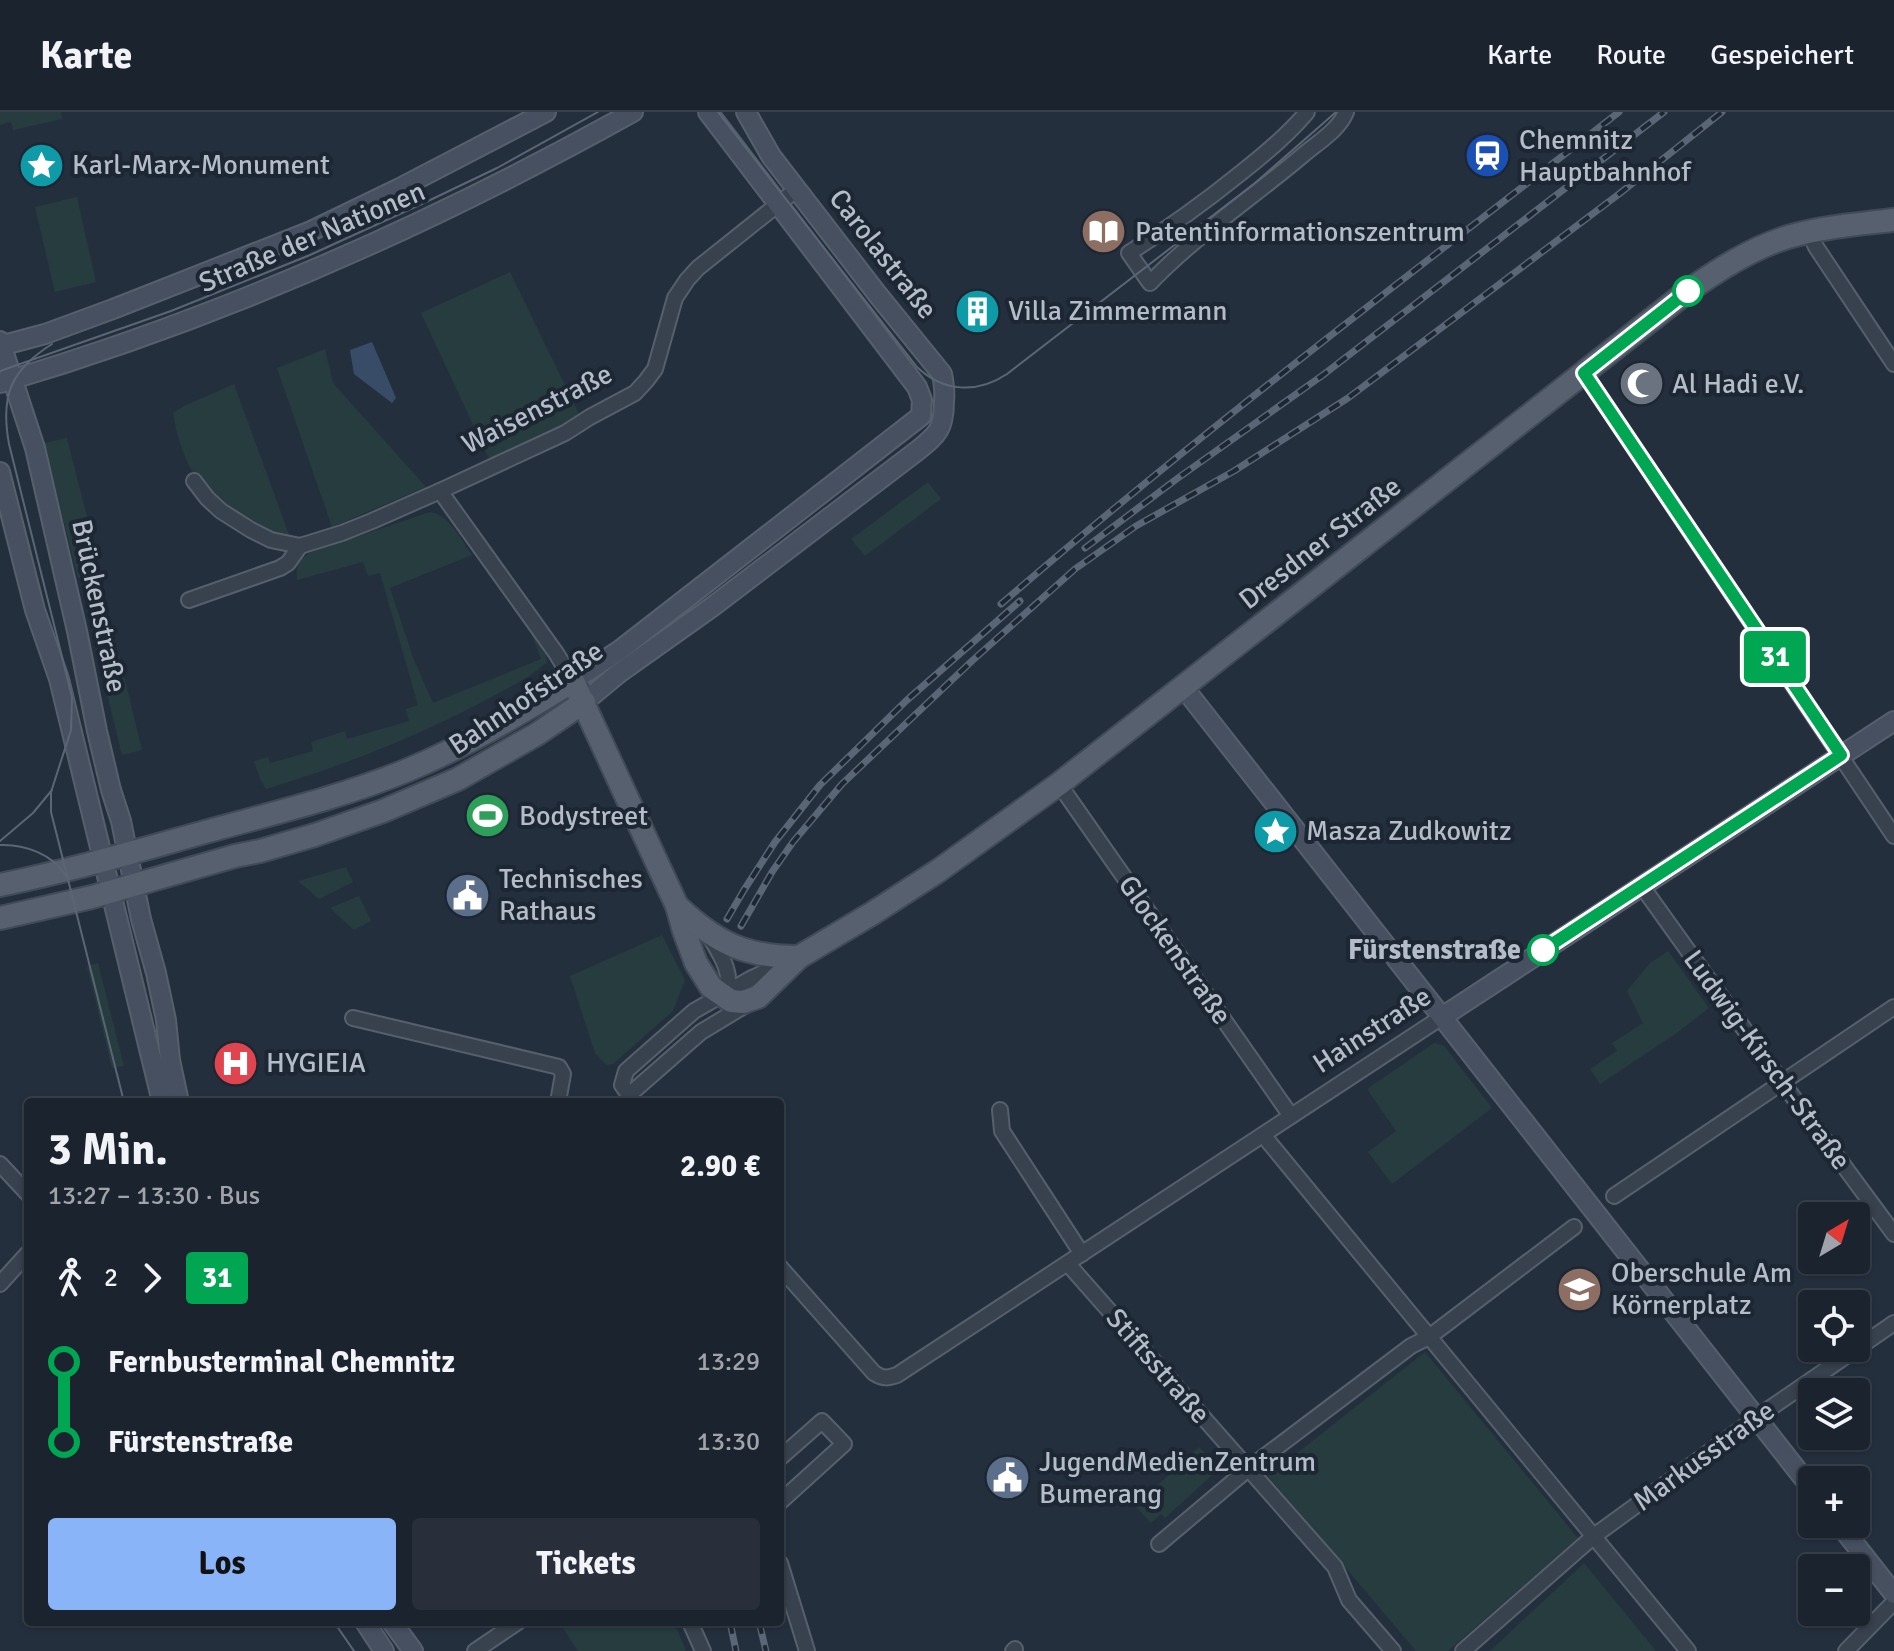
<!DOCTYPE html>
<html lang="de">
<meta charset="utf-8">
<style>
:root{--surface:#1b232e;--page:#282f3a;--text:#f1f3f6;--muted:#a0a4aa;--line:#39404a;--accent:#8ab4f8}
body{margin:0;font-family:Signika,sans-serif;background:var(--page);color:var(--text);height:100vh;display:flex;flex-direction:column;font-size:30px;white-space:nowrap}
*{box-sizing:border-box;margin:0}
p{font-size:26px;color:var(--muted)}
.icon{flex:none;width:44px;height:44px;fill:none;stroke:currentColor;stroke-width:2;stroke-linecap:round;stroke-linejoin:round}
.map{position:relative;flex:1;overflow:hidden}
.panel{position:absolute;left:24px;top:986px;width:760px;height:528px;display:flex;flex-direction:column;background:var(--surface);border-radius:8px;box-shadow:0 2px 6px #0004,0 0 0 2px var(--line)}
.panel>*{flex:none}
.badge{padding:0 16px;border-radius:6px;font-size:28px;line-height:52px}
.needle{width:52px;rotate:38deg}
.fabs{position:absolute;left:1798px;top:1090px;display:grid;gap:16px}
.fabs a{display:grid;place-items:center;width:72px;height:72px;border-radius:8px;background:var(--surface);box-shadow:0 2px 6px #0004,0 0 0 2px var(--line);font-size:40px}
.map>.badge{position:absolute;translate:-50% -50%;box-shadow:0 0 0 4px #fff}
.legs{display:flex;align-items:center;gap:12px;height:88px;padding:0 24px;font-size:26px}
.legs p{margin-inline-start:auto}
.head{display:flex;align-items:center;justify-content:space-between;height:136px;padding:0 24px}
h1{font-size:44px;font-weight:700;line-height:60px}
.primary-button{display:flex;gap:16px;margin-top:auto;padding:16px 24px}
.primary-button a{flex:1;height:92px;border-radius:8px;background:var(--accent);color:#111;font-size:32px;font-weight:700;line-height:92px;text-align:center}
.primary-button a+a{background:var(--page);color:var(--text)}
ul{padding:0 24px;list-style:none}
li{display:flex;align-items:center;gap:28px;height:80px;font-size:30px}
li i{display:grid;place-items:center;width:12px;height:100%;margin:0 10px;background:currentColor}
li i::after{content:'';width:20px;height:20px;margin:-10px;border:6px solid;border-radius:50%;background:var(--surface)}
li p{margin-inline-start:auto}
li:first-child i{background:linear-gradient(#0000 50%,currentColor 0)}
li:last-child i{background:linear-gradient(currentColor 50%,#0000 0)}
header{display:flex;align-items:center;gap:48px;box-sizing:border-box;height:112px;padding:0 40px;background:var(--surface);border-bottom:2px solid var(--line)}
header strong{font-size:38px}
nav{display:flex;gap:44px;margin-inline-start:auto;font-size:28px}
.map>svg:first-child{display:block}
.green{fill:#263c3f}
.water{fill:#394c67}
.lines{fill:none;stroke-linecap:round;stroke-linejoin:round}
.street-casing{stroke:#565f6c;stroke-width:18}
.secondary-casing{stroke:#565f6c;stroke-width:22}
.primary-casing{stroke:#414a57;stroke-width:26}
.street{stroke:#38414e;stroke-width:14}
.secondary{stroke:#465061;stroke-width:18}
.primary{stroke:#56606e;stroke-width:22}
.tram{stroke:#5a6575;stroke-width:2}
.rail-casing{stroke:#5a6575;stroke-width:7}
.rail{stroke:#1d2633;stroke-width:4;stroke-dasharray:12;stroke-linecap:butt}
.line-1-casing{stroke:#fff;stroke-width:18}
.line-1{stroke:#00a651;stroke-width:12}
.stop-1-dot{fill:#fff;stroke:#00a651;stroke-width:4}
.labels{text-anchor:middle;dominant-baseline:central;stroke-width:8;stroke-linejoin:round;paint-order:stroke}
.poi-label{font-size:28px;fill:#b4bcc9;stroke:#1d2633;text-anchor:start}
.street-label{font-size:28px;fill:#b4bcc9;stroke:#1d2633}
.stop-label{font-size:28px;font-weight:bold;fill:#b4bcc9;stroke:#1d2633;text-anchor:end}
</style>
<header>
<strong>Karte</strong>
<nav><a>Karte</a><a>Route</a><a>Gespeichert</a></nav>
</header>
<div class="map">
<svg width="1894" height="1539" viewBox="0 0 1894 1539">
<rect width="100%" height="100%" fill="#242f3e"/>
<!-- green -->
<g class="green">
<path d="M0,0H61L62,7L13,18L11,10L0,13Z"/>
<path d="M77,85L96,170L55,180L35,95Z"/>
<path d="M510,160L580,304L489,347L421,201Z"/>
<path d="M325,237L333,271L426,375L332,415L277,256Z"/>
<path d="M234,272L291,428C266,420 221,398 204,377C187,356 177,328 173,301L184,294Z"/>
<path d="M67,326L94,432L79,436L86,464L78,466L44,331Z"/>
<path d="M928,370L941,387L865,444L851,427Z"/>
<path d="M430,400C449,402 461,428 472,443L390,476L414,548L433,591L541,547L530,518L545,537L547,550C529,567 506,577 484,589C414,626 342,654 266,677L260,667L254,649L268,645L270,651L313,639L311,630L345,619L347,627L409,609L406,597L418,593L380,461L368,464L363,450L297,468C296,452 297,451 309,441Z"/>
<path d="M95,489L102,516L112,514L142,638L122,643L85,491Z"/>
<path d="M346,755L353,770L319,787L298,769Z"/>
<path d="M359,784L371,809L354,818L330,796Z"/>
<path d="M662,823L685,868L673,899L613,952L606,953L595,941L570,864Z"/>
<path d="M1668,839L1709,896L1678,920L1600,972L1590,957L1617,939L1612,931L1643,911L1627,879L1649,852Z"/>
<path d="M98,851L124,954L112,956L87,854Z"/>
<path d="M1434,931L1444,934L1492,996L1392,1072L1368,1040L1396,1019L1367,977Z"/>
<path d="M1425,1240L1578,1426L1448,1539H1416L1268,1364Z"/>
<path d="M1199,1335L1219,1357L1165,1406L1161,1402L1151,1411L1135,1394Z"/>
<path d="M1584,1451L1656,1539H1490Z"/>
<path d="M559,1510H674L686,1539H578Z"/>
</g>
<!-- water -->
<path class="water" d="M372,230L396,286L392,291L354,262L350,238Z"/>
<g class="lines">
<defs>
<g id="street">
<path d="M1307,0C1288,23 1265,42 1242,60C1205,90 1169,116 1129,141L1150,171C1196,123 1252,86 1303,43C1317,31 1339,18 1346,0"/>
<path d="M1809,120L1816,135L1894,252"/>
<path d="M1584,261L1894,724"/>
<path d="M194,369L207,386L221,399L251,418L271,428L300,434L342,421L372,409L440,379L565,321L590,305L635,281L646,269L655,257L675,186L687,168L698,156L797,77"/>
<path d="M440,379L556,541L573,569"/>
<path d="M189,488L280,456L288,451L300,434"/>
<path d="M1059,672L1291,1004"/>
<path d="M1641,773L1782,970L1894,1122"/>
<path d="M708,822C720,842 734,860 726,884"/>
<path d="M353,906L559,955L563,962L558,990"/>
<path d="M629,983L701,920L749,891"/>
<path d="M634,990L622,973L626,959L694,899L750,867L787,850"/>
<path d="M1000,998L1002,1019L1082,1142"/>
<path d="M1263,1023L1688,1539"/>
<path d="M0,1052L28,1082"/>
<path d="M1614,1084L1894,895"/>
<path d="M1068,1152L1335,1455L1349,1488L1393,1539"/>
<path d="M780,1155L874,1261C883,1267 888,1266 897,1263L1442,905"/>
<path d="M0,1172L28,1141"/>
<path d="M780,1346L822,1309L844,1332L780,1390"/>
<path d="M1159,1432L1248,1357L1411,1234L1429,1225L1574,1115"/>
<path d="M780,1451L807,1539"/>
<path d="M690,1510L703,1539"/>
<path d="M475,1539L518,1510"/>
<path d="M1013,1539L1015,1537"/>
<path d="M1463,1539L1594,1424L1756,1306L1894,1211"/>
<path d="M1846,1539L1894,1490"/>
</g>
<g id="secondary">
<path d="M0,229L35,336L77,519L97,619L111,678L121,709L141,807L156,861L166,908L170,948L179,990"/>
<path d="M0,234L45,222L113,197L311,119L398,77L546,0"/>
<path d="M0,271C221,206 432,112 633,0"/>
<path d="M0,360L35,498L59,567L162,990"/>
<path d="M573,569L620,538L921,304L922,288L917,275L708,0"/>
<path d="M1184,576L1812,1377"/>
<path d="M584,590L619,561L712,495L917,339C938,322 944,317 944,289C945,280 944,272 942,262L878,183L771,44L746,0"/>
<path d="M1442,905L1894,609"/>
<path d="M1839,1412L1894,1482"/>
<path d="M365,1510L384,1539"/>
<path d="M392,1510L413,1539"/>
</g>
<g id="primary">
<path d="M0,773C69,759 137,739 205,720C274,701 342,685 408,658C466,634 519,602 573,569L677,794L684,819L696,851L711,875L731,889L743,890L758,885L799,845L873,801L938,759L1059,672L1688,179C1718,158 1752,136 1788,125C1822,115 1859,112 1894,108"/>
<path d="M677,794C716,831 745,845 799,845"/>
<path d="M0,806L92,785L235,744L260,739L315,723L383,699L458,667L537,622L584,590"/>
</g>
</defs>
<!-- street casing -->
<use href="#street" class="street-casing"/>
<!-- secondary casing -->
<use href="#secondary" class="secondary-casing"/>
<!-- primary casing -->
<use href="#primary" class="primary-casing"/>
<!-- street -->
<use href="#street" class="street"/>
<!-- secondary -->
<use href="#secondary" class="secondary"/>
<!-- primary -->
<use href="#primary" class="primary"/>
<!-- tram -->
<g class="tram">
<path d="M718,0L917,255C943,280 977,282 1007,262L1255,71L1336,0"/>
<path d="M52,232C11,258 0,283 9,332L72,585L71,618L51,680V700L124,990"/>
<path d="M0,259L171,199L310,143L426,90L497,56L598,0"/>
<path d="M0,729L33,701L52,678"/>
<path d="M0,733C24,732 53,742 66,764"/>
<path d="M334,1510L354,1539"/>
</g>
<defs>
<g id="rail">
<path d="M1085,436L1178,366L1323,263L1664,0"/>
<path d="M1001,492C1200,320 1411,162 1619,0"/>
<path d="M727,807L744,778L775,730L820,673L907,588L1020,489"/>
<path d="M741,814L772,760L793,730L842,672L973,548L1075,457L1136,414L1234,359L1348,286L1619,82L1722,0"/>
<path d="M730,1510L736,1539"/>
<path d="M759,1510L766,1539"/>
</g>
</defs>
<!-- rail casing -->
<use href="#rail" class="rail-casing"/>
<!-- rail -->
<use href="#rail" class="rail"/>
</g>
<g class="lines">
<defs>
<path id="line-1" d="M1543,838L1841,643L1584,261L1688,179"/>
</defs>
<!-- line-1 casing -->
<use href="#line-1" class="line-1-casing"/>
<!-- line-1 -->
<use href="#line-1" class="line-1"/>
</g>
<!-- icons -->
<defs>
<symbol id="station-disc" viewBox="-11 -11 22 22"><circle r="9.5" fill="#1a4fb4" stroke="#1d2633"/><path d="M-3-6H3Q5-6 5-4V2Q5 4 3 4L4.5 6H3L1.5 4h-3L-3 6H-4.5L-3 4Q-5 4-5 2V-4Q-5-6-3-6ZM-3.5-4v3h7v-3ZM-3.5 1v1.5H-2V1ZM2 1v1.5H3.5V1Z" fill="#fff"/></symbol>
<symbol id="sight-disc" viewBox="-11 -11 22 22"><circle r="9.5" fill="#0f9aa8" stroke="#1d2633"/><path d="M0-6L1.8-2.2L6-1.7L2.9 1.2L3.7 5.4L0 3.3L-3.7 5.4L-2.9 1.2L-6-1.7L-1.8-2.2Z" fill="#fff"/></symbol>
<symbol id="library-disc" viewBox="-11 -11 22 22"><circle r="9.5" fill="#8d6e63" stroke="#1d2633"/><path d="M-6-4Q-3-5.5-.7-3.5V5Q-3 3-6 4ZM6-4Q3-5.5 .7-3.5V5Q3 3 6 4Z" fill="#fff"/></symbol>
<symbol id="building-disc" viewBox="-11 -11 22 22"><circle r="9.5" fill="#0f9aa8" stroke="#1d2633"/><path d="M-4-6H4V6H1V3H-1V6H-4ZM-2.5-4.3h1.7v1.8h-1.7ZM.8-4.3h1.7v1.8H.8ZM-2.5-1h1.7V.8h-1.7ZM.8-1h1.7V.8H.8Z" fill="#fff"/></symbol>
<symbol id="mosque-disc" viewBox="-11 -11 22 22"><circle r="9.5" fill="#6b7280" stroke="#1d2633"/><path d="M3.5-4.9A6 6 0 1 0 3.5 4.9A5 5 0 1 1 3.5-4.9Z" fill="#fff"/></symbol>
<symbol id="stadium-disc" viewBox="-11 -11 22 22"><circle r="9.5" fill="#2e9e5b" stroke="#1d2633"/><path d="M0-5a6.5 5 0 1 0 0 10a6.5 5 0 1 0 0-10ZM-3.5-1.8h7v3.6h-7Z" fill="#fff"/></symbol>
<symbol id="civic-disc" viewBox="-11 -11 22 22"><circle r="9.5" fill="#5c6f8a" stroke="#1d2633"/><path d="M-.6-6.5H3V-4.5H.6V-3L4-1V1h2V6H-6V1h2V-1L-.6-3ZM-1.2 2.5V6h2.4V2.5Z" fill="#fff"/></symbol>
<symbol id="hospital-disc" viewBox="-11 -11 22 22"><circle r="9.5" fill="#e0444e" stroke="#1d2633"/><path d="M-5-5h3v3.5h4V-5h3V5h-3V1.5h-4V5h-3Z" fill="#fff"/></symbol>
<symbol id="school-disc" viewBox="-11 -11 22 22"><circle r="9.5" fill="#8d6e63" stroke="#1d2633"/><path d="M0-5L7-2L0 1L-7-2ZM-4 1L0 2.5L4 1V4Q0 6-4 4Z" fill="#fff"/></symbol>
</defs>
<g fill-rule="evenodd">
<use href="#station-disc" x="1462" y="18" width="51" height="51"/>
<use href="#sight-disc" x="16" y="28" width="51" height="51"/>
<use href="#library-disc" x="1078" y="94" width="51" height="51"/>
<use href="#building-disc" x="952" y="174" width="51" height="51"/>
<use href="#mosque-disc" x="1616" y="246" width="51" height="51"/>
<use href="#stadium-disc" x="462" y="678" width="51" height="51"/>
<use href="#sight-disc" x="1250" y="694" width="51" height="51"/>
<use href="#civic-disc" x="442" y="758" width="51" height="51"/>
<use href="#hospital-disc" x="210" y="926" width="51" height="51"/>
<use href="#school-disc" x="1554" y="1152" width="51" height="51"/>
<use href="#civic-disc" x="982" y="1340" width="51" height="51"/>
</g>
<!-- markers -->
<g class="stop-1-dot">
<circle cx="1688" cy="179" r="14"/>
<circle cx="1543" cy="838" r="14"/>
</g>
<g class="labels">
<!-- poi labels -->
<g class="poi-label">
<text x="1519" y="28">Chemnitz<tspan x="1519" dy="32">Hauptbahnhof</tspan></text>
<text x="72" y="53">Karl-Marx-Monument</text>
<text x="1135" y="120">Patentinformationszentrum</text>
<text x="1008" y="199">Villa Zimmermann</text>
<text x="1672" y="272">Al Hadi e.V.</text>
<text x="519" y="704">Bodystreet</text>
<text x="1306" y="719">Masza Zudkowitz</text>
<text x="499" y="767">Technisches<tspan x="499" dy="32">Rathaus</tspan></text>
<text x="266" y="951">HYGIEIA</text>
<text x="1611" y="1161">Oberschule Am<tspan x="1611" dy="32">Körnerplatz</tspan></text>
<text x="1039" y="1350">JugendMedienZentrum<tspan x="1039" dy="32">Bumerang</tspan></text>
</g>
<!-- street labels -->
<g class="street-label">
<text transform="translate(312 125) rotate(-23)">Straße der Nationen</text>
<text transform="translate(883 142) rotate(52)">Carolastraße</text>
<text transform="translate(537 297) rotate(-27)">Waisenstraße</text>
<text transform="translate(1320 431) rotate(-38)">Dresdner Straße</text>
<text transform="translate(99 494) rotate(78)">Brückenstraße</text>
<text transform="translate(526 586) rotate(-34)">Bahnhofstraße</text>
<text transform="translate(1175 838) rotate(55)">Glockenstraße</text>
<text transform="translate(1372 918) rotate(-33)">Hainstraße</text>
<text transform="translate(1767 948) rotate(54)">Ludwig-Kirsch-Straße</text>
<text transform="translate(1158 1254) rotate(49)">Stiftsstraße</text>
<text transform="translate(1704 1344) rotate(-36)">Markusstraße</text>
</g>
<!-- stop labels -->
<g class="stop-label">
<text x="1521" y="838">Fürstenstraße</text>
</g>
</g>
</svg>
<div class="fabs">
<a><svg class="needle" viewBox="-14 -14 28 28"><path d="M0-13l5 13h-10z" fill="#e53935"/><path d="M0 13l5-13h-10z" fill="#a0a4aa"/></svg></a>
<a><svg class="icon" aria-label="locate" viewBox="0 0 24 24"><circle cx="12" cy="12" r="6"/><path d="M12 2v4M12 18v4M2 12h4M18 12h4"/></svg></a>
<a><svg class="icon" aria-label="layers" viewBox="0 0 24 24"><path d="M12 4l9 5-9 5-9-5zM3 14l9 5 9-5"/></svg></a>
<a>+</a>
<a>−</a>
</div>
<b class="badge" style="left:1775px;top:545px;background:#00a651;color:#fff">31</b>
<section class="panel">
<div class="head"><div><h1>3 Min.</h1><p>13:27 – 13:30 · Bus</p></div><b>2.90 €</b></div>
<div class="legs"><svg class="icon" aria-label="walk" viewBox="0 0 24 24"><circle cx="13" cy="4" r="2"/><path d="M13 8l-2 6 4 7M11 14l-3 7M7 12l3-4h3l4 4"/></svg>2<svg class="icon" aria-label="forward" viewBox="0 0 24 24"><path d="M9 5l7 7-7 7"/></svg><b class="badge" style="background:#00a651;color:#fff">31</b></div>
<ul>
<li><i style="color:#00a651"></i><b>Fernbusterminal Chemnitz</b><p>13:29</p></li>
<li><i style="color:#00a651"></i><b>Fürstenstraße</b><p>13:30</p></li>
</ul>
<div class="primary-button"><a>Los</a><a>Tickets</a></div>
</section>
</div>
